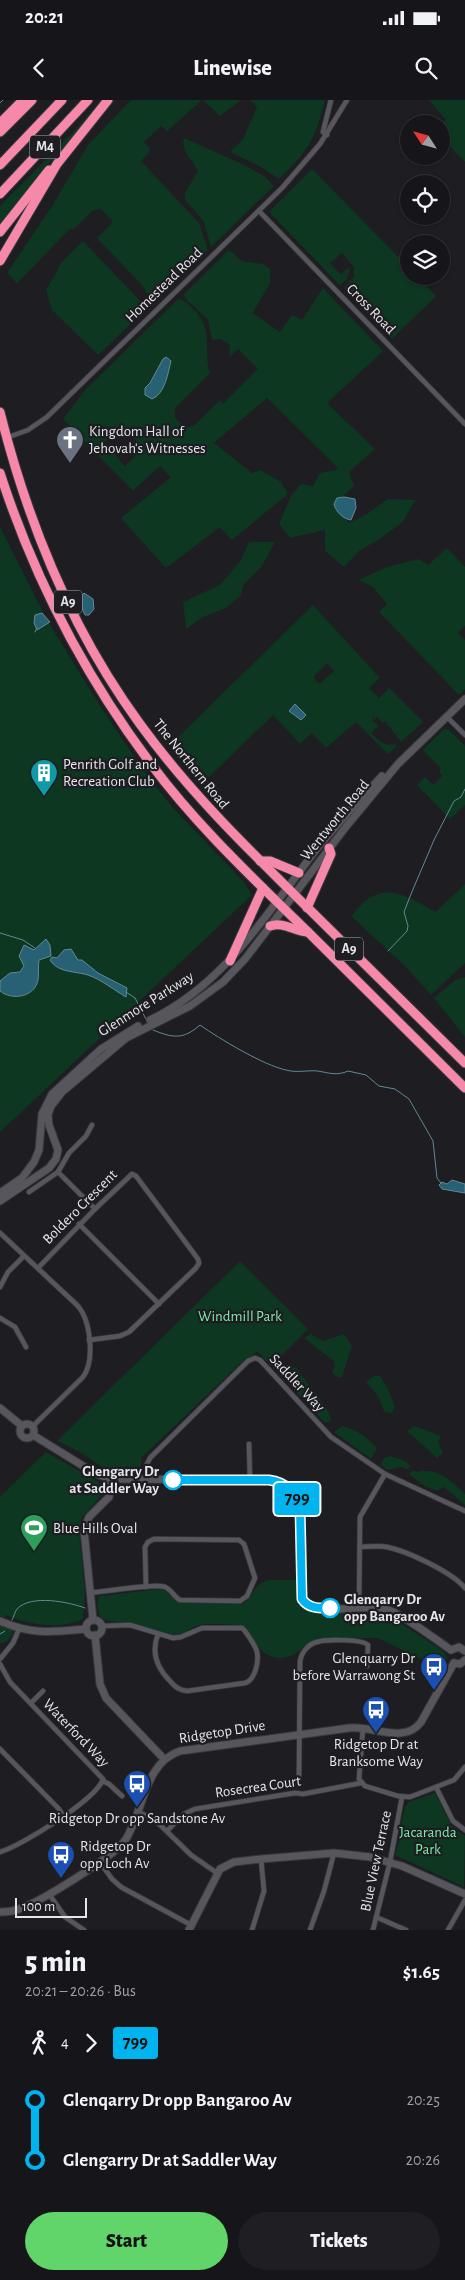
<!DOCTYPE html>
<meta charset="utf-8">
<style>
:root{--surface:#16161a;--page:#1f1f23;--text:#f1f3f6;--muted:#9e9fa2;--line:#353539;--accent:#61d56a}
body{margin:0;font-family:"Alegreya Sans",sans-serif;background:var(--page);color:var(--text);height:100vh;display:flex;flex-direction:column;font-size:19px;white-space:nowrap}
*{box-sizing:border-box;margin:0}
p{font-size:16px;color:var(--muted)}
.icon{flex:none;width:28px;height:28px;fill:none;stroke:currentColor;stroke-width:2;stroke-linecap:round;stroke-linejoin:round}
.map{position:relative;height:1830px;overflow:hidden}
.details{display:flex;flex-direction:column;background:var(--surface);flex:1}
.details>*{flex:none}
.badge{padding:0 10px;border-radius:4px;font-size:18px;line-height:32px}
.needle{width:32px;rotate:306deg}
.fabs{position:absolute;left:400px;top:15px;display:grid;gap:10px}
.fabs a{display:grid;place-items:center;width:50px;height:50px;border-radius:50%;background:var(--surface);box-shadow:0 1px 4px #0004,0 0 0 1px var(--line);font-size:25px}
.scale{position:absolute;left:15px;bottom:12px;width:72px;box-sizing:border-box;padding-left:5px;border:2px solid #e6e6ea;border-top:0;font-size:14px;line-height:18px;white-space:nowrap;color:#e6e6ea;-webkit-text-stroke:4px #1d1d22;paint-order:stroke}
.map>.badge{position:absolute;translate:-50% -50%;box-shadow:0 0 0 2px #fff}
.legs{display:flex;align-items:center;gap:8px;height:55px;padding:0 25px;font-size:16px}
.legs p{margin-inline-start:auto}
.headline{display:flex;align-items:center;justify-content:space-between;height:85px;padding:0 25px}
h1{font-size:28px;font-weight:800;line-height:38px}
.button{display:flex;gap:10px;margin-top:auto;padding:10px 25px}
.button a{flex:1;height:58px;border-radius:30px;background:var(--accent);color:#111;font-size:20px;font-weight:800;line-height:58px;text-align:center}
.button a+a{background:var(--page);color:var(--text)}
ul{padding:0 25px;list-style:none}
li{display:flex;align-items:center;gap:18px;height:60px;font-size:19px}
li i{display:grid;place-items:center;width:8px;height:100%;margin:0 6px;background:currentColor}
li i::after{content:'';width:12px;height:12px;margin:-6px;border:4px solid;border-radius:50%;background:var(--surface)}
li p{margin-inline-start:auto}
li:first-child i{background:linear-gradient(#0000 50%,currentColor 0)}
li:last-child i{background:linear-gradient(currentColor 50%,#0000 0)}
.status{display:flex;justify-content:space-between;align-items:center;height:35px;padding:0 25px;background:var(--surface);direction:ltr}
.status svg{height:14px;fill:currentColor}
header{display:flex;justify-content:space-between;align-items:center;height:65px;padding:0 25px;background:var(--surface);font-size:22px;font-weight:800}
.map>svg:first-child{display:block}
.green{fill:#0d3720;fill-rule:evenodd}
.water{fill:#286173;stroke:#618997}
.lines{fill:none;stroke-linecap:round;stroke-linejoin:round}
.stream{stroke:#618997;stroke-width:1}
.street-casing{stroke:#38383c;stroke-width:6}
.secondary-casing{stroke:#38383c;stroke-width:9}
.highway-casing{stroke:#38383c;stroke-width:11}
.street{stroke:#56565c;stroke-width:4.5}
.secondary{stroke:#56565c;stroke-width:7}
.highway{stroke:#f688aa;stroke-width:9}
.line-1-casing{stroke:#fff;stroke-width:11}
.line-1{stroke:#00b5ef;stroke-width:8}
.stop-1-dot{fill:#fff;stroke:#00b5ef;stroke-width:2.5}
.labels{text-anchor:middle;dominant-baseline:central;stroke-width:4.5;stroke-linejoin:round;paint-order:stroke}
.shield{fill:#1d1d22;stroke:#aaaaae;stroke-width:1}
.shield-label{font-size:14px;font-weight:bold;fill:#e6e6ea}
.street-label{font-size:15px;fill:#e6e6ea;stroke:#1d1d22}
.poi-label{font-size:15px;fill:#e6e6ea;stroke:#1d1d22;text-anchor:start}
.park-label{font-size:15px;fill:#7deba8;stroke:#1d1d22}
.stop-label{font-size:15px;font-weight:bold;fill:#e6e6ea;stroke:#1d1d22;text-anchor:end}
</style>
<div class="status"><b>20:21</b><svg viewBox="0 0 49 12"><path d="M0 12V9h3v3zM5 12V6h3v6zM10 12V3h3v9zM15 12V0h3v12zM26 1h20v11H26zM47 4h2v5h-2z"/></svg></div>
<header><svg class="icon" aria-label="back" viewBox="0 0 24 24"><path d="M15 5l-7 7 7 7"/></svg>Linewise<svg class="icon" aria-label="search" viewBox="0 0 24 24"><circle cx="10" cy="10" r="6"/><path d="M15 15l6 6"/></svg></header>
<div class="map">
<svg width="465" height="1830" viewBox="0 0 465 1830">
<rect width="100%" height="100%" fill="#1d1d22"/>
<!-- green -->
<g class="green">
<path d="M131,0H202L167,31L161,26L144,42L151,50L141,61L199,123L208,150L153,203L142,185L97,138L113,122L101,109L93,110L73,130L71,128L17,183L7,173L52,106L88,45Z"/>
<path d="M203,0H241L220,16Z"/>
<path d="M250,0H325C315,40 309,50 279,79L261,67L230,52L243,39L257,7Z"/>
<path d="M429,0H465V62L441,37V24L446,20Z"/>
<path d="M93,9L95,10L61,53L43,68L0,124V106L77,28Z"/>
<path d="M184,38L244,65L264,76L274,86L211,147L203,120L185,100V93L198,71C192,59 180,51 184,38Z"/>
<path d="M312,69L409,168V176H417L436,196L392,239L344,188L354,177V167L342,153L330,163L341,175L348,168L350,170L346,180L340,185L269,112Z"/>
<path d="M83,141L147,208L98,255L52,210L46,190L62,162Z"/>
<path d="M229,150L242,161L263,164L270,169V183L253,213L280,232L292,215L302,220L323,188L383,251L327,303L375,349L349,372L354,386L340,399L335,408L349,423L367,414L388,399L415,400L403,422L378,440L360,450L344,467L325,451V430L290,438L279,424L291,396L301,384L313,386L320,373L339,369L267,298L214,343L252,373L260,370L281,382L288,394L232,440L220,427L166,468L121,418L171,377L160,366L133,391L63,319L86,289L178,199C185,200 189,205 194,210C214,229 203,250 210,273L175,308V318L184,327L194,326L220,300L223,304L258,269L238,249L229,257L230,247L228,243L220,239L212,240L208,220L185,198L184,194ZM122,326L143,348L125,366L104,343Z"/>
<path d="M0,427L47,520L102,609L146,674L173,708L244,782L252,795L0,1032Z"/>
<path d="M249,442H275L262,466L244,484L241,495L226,508L203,517L186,529L183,502L220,485L241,460Z"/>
<path d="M447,448L465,467V526L458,533L465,540V589L459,595L379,512L387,504L373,487L358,480L387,467L419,459L428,465Z"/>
<path d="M313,505L380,578L369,588L379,598L389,588L423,622L401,642L385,621L383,623L377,617L374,620V614L373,620L378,626L371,633C379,641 384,647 395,644L397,646L388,654L356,622L326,648L312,633L300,644L273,615L206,680L175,640ZM327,563L334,571L319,584L313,577Z"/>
<path d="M444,629L449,630L465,646V705L450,719L417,685L425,677L433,685L442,676L439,671L441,668L423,650Z"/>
<path d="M465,784V863L431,895L406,867L351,816C357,810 363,801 371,797C394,784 416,802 436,812Z"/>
<path d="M465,877V937L434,898L455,880Z"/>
<path d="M240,1161L308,1229L271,1266L257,1251L248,1259L246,1258L141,1358V1374L107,1370L78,1351L57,1341Z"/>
<path d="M311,1234L323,1241L344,1234L352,1246L342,1277H337L332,1272L335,1266L334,1261L304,1238Z"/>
<path d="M289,1267L297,1268C304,1281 332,1309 331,1321L325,1323L281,1275Z"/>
<path d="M374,1276H380L387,1287L395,1307L391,1314L384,1311L378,1296L366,1282Z"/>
<path d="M342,1326C355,1328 369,1339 377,1348L371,1359L334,1332Z"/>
<path d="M414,1326L441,1336L438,1342L443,1353L437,1358L407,1331Z"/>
<path d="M46,1352L102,1384L105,1388L103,1394L82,1417L79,1431L85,1494L83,1519C61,1530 28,1525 6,1515L4,1518L0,1516V1397Z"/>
<path d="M390,1356L403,1360L411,1366L407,1369L401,1367L387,1370L380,1365L384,1358Z"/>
<path d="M413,1370L416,1372C436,1366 452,1381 465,1394V1405L444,1387L437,1391L423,1385L409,1374Z"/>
<path d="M270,1480H297L298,1500L308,1511L387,1514L443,1551L448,1559L443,1570L378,1538H320C305,1542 298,1558 280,1558C252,1556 256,1529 241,1526C232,1524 204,1523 196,1526C188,1529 183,1535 175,1535C160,1535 145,1526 131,1523C122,1521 109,1524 101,1517C96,1512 97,1501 99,1496L161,1489C169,1492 172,1500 180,1503L241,1504C255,1499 250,1484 270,1480Z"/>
<path d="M0,1524L12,1530L13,1534L7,1541L0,1544Z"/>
<path d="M435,1693L452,1727L465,1736L464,1787L395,1755L402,1733L400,1729L405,1707L409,1702Z"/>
</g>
<!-- water -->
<g class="water">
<path d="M166,257L171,261C168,273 165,294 152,299L145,295V288L150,283L163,259Z"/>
<path d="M344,397L355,399L356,408L351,420C343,419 336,412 334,404L337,398Z"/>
<path d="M84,493L93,499L94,509L89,515H85L80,504L81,496Z"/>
<path d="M42,513L50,522L37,530L34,523L35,515Z"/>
<path d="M295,604L306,615L301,620L289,611Z"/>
<path d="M46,839L50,845L51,856L39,860C38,867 39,873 38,880C35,897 12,901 0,891V881L10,873L20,872L24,866L19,856L24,845L34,850Z"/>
<path d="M71,849L78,860H82L98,873L127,888L126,897C114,890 102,880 88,875C75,871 58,873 50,860L52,857L57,858L64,850Z"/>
<path d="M452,1080L465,1084V1093L442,1089L439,1085L442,1082L447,1084Z"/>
</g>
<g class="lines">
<!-- stream -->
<g class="stream">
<path d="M0,3L3,0"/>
<path d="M80,502L78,499L82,495"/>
<path d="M35,532L37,528"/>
<path d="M0,833L23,840L35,848"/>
<path d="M388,851L407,831L408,826L404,812L411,794L434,740L454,701L461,697L465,689"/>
<path d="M126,892L135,898L146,919"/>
<path d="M153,930C173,938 183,940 200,925C220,939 263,965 286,970C296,973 308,970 318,971C329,973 337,976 348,971L366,975L379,986L395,989L409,999L433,1041L437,1078L441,1083"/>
<path d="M12,1520C14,1517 15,1511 17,1509C31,1494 69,1502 85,1508"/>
<path d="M0,1534L5,1531"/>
</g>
<defs>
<g id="street">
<path d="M327,35L323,32L331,0"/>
<path d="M259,111L465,324"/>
<path d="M6,338L28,330L47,317L282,88L320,44L347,0"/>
<path d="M446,616L465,635"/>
<path d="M58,1072L95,1109"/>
<path d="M29,1092L58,1072L69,1053L86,1036L92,1025"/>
<path d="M79,1124L159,1204"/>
<path d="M0,1133L77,1205C91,1220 95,1261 83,1277L33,1326"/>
<path d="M38,1168L95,1109L132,1074L136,1076L198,1159L199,1163L196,1168L129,1232L120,1236L89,1240"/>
<path d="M0,1187L8,1172L24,1156"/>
<path d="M0,1218L15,1227L26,1247"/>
<path d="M249,1344L250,1380"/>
<path d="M146,1380V1366L150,1358L248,1261L255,1258L260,1260L331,1337L385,1374L465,1411"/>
<path d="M360,1447C369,1447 378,1445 387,1447C407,1451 452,1472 465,1488"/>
<path d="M90,1493L97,1492C110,1491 157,1483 165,1487C172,1490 174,1497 180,1500L240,1501L247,1496L255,1478L244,1444L239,1440L154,1439L148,1442L145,1447L146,1487"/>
<path d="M359,1508L360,1417L385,1374"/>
<path d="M102,1526L130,1525L173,1538L181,1537L202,1528H242C246,1531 256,1547 257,1552C259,1562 255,1580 245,1583L187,1591C179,1590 175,1587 170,1581C157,1568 151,1552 158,1534"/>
<path d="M0,1559L13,1543L19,1529"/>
<path d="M0,1564L10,1582L103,1679C97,1699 21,1746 0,1752"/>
<path d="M31,1603L43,1591"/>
<path d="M363,1628L359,1679L365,1686L398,1696L410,1697L454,1680L465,1667"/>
<path d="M0,1649L59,1709L64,1717"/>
<path d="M299,1678L300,1562C301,1553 308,1544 317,1542C326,1539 362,1539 368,1545L367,1566"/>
<path d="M103,1681L109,1684L122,1696"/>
<path d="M436,1687L453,1721L465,1730"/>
<path d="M138,1712L154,1719L191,1755L217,1773"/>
<path d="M167,1731L184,1714L195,1709L295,1693L303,1694L361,1683"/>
<path d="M100,1762L112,1779L121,1787L191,1825"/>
<path d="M49,1794L65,1817L84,1830"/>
<path d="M376,1817L406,1830"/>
<path d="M252,1830L264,1791L261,1759"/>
<path d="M310,1830L324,1791L334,1753"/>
<path d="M373,1830L390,1762L402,1697"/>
<path d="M448,1830L465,1800"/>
</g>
<g id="secondary">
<path d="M150,920C228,883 271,806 323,741C342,719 362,697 382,676"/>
<path d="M0,1093L22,1078L34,1062L39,1050L42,1014L52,994L101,949L138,926"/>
<path d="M0,1101L49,1068L56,1059L58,1050L49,1025L48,1015L51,1006L62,992L126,938L190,906L223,882L245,859L345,728L398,664L465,599"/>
<path d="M0,1308L22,1326"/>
<circle cx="27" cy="1331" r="7"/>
<path d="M33,1335L96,1374L111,1379L269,1380C281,1381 292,1388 297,1399C305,1418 301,1470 301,1493L305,1504C321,1515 361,1505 382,1508C399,1511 435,1539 451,1550"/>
<path d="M93,1520L84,1430L89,1417L109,1397L111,1379"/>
<circle cx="94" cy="1528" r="8"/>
<path d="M0,1521C32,1535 53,1532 86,1529"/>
<path d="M95,1535L100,1584L106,1598L164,1659"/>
<path d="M451,1550L459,1547L465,1551"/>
<path d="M454,1563L460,1564L465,1560"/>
<path d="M0,1812C8,1812 15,1811 22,1808C41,1801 117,1755 126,1739C144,1710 144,1663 180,1651L349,1628C373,1625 404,1645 421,1622L454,1563"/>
<path d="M189,1830L220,1769L234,1762L261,1759L334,1753L370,1757L402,1766L465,1794"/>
</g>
<g id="highway">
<path d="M0,23L23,0"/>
<path d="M0,32L32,0"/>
<path d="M0,65L62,0"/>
<path d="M0,94L88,0"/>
<path d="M0,132L49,70"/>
<path d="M0,161L57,64L108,0"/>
<path d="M0,312C28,424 72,531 140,624C190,693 250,751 311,811C362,861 413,912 465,963"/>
<path d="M0,373C34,478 85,576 151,664C197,726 254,779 309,833C361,884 413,936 465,988"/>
<path d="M260,761H270L299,773"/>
<path d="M307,808L331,754L329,748"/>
<path d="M270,826C284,821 295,832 308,832"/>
<path d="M230,861L263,788"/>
</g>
</defs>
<!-- street casing -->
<use href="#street" class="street-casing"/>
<!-- secondary casing -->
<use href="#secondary" class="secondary-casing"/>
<!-- highway casing -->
<use href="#highway" class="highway-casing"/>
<!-- street -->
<use href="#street" class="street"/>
<!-- secondary -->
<use href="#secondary" class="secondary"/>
<!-- highway -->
<use href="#highway" class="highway"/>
</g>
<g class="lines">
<defs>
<path id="line-1" d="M173,1380H269C286,1382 296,1393 300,1408L302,1499C309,1509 319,1508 330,1508"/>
</defs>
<!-- line-1 casing -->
<use href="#line-1" class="line-1-casing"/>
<!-- line-1 -->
<use href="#line-1" class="line-1"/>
</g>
<!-- icons -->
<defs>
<symbol id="church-pin" viewBox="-11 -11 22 30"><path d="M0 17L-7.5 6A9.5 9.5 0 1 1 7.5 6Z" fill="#6b7280" stroke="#1d1d22"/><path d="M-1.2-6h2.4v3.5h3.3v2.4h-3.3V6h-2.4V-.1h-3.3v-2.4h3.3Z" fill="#fff"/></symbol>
<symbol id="building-pin" viewBox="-11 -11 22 30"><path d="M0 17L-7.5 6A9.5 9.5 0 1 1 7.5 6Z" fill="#0f9aa8" stroke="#1d1d22"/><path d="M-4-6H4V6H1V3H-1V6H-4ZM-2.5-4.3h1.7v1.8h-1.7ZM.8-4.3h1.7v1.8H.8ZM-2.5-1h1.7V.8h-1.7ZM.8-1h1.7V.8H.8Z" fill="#fff"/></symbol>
<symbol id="stadium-pin" viewBox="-11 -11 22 30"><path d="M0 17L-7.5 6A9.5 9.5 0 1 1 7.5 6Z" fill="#2e9e5b" stroke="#1d1d22"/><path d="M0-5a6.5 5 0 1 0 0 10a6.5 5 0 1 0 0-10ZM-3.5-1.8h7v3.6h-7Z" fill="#fff"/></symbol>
<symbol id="bus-pin" viewBox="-11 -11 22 30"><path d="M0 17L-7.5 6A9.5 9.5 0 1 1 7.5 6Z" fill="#1a4fb4" stroke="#1d1d22"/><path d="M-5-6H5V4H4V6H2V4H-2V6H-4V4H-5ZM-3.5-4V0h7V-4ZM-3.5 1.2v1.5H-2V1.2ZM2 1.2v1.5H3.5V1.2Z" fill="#fff"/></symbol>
</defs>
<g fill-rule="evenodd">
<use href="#church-pin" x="54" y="324" width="32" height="43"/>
<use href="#building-pin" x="28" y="657" width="32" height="43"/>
<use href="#stadium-pin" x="18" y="1412" width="32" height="43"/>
<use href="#bus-pin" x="418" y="1551" width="32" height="43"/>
<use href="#bus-pin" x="360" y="1594" width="32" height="43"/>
<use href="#bus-pin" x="121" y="1668" width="32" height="43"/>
<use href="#bus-pin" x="45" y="1739" width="32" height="43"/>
</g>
<!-- markers -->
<g class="stop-1-dot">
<circle cx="173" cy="1380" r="9"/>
<circle cx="330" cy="1508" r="9"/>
</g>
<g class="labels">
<!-- shield labels -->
<g class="shield">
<rect x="30" y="35.5" width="30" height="23" rx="4"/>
<rect x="54" y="490.5" width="28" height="23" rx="4"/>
<rect x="335" y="837.5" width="28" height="23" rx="4"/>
</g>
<g class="shield-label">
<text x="45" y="47">M4</text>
<text x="68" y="502">A9</text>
<text x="349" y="849">A9</text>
</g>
<!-- street labels -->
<g class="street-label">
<text transform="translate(164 185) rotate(-44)">Homestead Road</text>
<text transform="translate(371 209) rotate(46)">Cross Road</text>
<text transform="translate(191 664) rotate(51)">The Northern Road</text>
<text transform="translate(335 720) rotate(-51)">Wentworth Road</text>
<text transform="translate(146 904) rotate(-32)">Glenmore Parkway</text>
<text transform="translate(80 1107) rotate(-45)">Boldero Crescent</text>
<text transform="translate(297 1283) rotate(47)">Saddler Way</text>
<text transform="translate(222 1632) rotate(-9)">Ridgetop Drive</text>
<text transform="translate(76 1633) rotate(46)">Waterford Way</text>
<text transform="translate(258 1687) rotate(-8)">Rosecrea Court</text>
<text transform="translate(376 1761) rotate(-78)">Blue View Terrace</text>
</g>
<!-- poi labels -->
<g class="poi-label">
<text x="89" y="331">Kingdom Hall of<tspan x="89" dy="17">Jehovah's Witnesses</tspan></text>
<text x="63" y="664">Penrith Golf and<tspan x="63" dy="17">Recreation Club</tspan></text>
<text x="53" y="1428">Blue Hills Oval</text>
<text x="415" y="1558" text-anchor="end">Glenquarry Dr<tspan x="415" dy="17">before Warrawong St</tspan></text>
<text x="376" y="1644" text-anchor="middle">Ridgetop Dr at<tspan x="376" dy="17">Branksome Way</tspan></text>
<text x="137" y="1718" text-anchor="middle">Ridgetop Dr opp Sandstone Av</text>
<text x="80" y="1746">Ridgetop Dr<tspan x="80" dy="17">opp Loch Av</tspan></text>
</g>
<!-- park labels -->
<g class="park-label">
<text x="240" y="1216">Windmill Park</text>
<text x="428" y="1732">Jacaranda<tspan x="428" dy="17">Park</tspan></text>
</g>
<!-- stop labels -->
<g class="stop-label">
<text x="159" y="1371">Glengarry Dr<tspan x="159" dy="17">at Saddler Way</tspan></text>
<text x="344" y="1499" text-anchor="start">Glenqarry Dr<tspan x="344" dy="17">opp Bangaroo Av</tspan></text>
</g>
</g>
</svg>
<div class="fabs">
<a><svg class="needle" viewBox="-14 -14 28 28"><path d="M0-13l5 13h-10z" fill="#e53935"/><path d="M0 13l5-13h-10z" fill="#9e9fa2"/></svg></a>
<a><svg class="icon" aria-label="locate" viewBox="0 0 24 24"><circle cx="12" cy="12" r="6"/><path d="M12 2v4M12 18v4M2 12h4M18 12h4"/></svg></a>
<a><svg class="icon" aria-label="layers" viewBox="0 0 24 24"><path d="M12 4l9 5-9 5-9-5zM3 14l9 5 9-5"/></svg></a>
</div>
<div class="scale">100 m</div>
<b class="badge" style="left:297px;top:1399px;background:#00b5ef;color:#111">799</b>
</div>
<section class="details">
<div class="headline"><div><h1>5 min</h1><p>20:21 – 20:26 · Bus</p></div><b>$1.65</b></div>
<div class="legs"><svg class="icon" aria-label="walk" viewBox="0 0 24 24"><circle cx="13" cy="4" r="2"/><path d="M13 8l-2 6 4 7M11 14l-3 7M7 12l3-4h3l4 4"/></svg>4<svg class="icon" aria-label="forward" viewBox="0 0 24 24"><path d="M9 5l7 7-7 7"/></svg><b class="badge" style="background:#00b5ef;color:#111">799</b></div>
<ul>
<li><i style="color:#00b5ef"></i><b>Glenqarry Dr opp Bangaroo Av</b><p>20:25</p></li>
<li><i style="color:#00b5ef"></i><b>Glengarry Dr at Saddler Way</b><p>20:26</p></li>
</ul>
<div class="button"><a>Start</a><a>Tickets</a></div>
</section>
